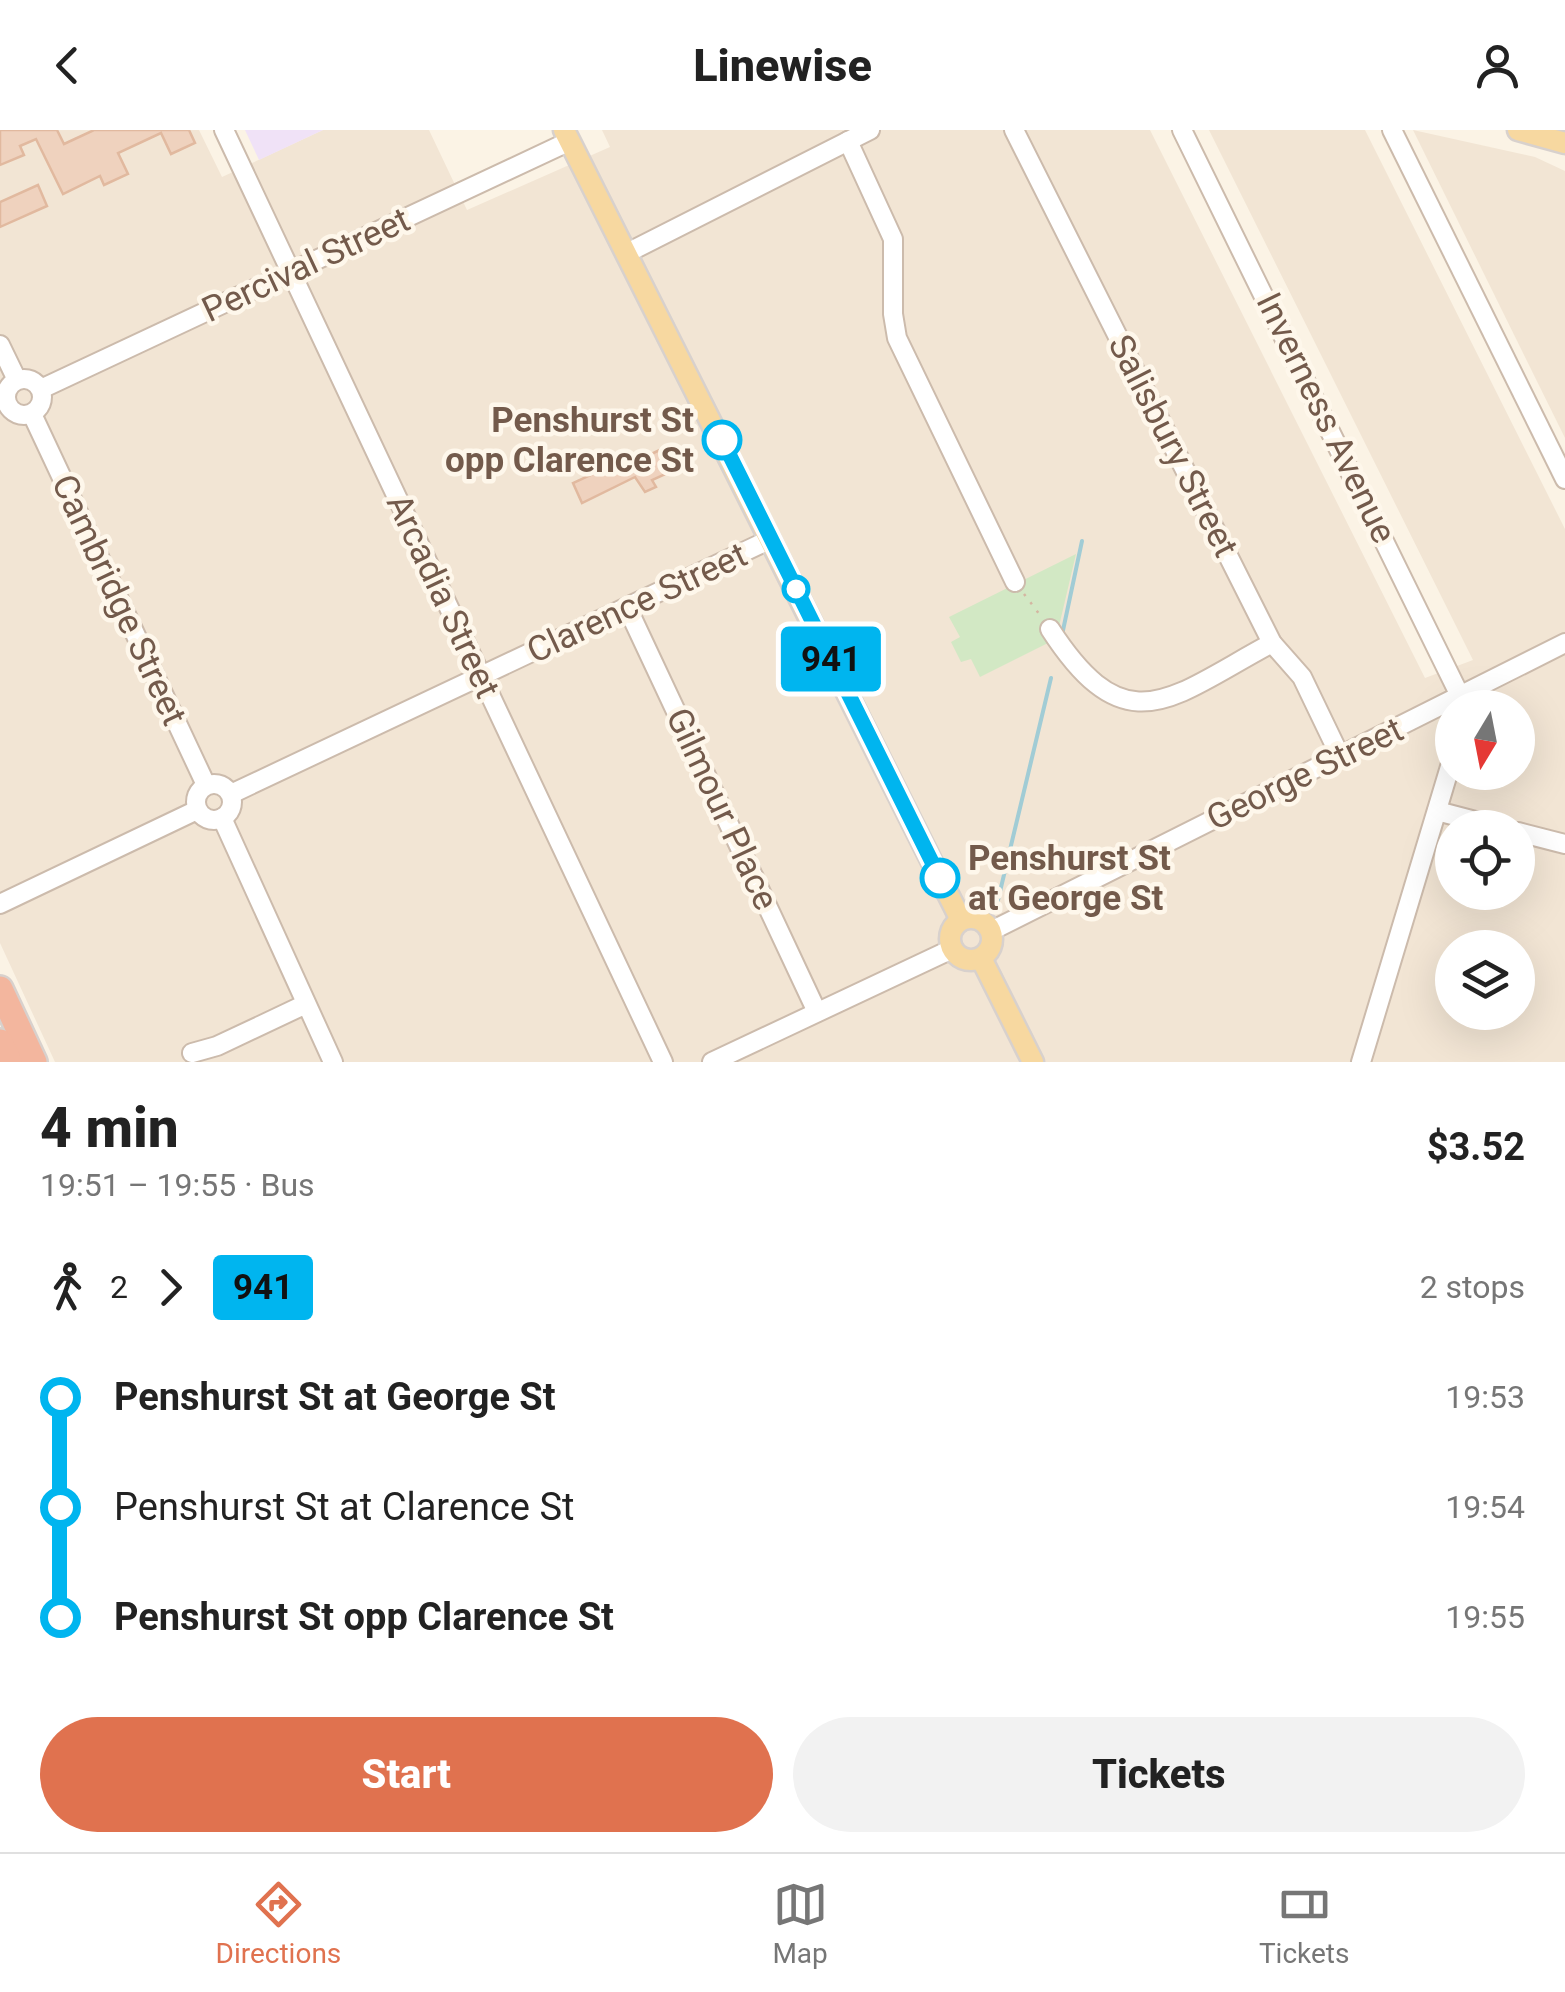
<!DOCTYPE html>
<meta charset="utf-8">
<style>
:root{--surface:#fff;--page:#f2f2f2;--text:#222;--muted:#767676;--line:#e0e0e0;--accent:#e0724f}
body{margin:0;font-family:Roboto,sans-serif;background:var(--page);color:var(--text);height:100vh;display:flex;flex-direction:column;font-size:38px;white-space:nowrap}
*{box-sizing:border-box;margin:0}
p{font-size:32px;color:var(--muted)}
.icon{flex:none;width:55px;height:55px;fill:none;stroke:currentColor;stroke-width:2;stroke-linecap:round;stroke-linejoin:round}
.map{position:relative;height:932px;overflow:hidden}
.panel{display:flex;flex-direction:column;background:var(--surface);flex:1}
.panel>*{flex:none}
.badge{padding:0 20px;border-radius:8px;font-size:35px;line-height:65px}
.needle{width:65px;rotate:190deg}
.buttons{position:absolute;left:1435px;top:560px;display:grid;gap:20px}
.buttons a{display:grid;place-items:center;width:100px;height:100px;border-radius:50%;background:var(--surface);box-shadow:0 10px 40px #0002;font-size:50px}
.map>.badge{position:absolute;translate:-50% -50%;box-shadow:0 0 0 5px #fff}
.legs{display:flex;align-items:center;gap:15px;height:110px;padding:0 40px;font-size:32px}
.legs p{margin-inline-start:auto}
.head{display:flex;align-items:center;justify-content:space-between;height:170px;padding:0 40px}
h1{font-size:55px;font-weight:800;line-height:75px}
.button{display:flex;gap:20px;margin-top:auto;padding:20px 40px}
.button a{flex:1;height:115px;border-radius:60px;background:var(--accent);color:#fff;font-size:40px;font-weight:800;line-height:115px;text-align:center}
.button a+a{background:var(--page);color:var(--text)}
ul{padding:0 40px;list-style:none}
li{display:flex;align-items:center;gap:35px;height:110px;font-size:38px}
li i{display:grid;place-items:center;width:15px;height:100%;margin:0 12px;background:currentColor}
li i::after{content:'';width:25px;height:25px;margin:-12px;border:8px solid;border-radius:50%;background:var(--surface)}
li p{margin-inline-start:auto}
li:first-child i{background:linear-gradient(#0000 50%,currentColor 0)}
li:last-child i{background:linear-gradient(currentColor 50%,#0000 0)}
header{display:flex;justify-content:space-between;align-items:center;height:130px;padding:0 40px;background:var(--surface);font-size:45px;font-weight:800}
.tab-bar{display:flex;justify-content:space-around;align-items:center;height:140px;border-top:2px solid var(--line);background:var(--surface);font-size:28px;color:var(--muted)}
.tab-bar a{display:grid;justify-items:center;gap:5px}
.tab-bar .selected{color:var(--accent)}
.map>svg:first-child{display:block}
.residential{fill:#f2e5d4;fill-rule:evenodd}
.education{fill:#f0e2f7}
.green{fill:#d2e8c4}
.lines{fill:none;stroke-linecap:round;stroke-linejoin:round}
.stream{stroke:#a1ccd5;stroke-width:4}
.building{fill:#efd2be;stroke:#e1b99f;stroke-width:2.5}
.minor-casing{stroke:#ccbbac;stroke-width:22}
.major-casing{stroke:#d8d1cd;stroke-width:25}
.highway-casing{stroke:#d8d1cd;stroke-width:30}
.path{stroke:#d4b6a1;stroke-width:2.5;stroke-dasharray:2.5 8;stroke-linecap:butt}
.minor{stroke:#fff;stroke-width:18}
.major{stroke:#f7d8a0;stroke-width:20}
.highway{stroke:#f3b69e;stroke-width:25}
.line-1-casing{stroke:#fff;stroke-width:22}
.line-1{stroke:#00b5ef;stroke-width:15}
.stop-1-dot{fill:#fff;stroke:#00b5ef;stroke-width:5}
.labels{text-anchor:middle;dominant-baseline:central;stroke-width:9;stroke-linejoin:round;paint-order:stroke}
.street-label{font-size:35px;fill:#735a4b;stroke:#fef7eb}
.stop-label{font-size:35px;font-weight:bold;fill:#735a4b;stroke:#fef7eb;text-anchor:end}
</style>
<header><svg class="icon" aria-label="back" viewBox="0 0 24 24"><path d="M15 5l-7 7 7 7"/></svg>Linewise<svg class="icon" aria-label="person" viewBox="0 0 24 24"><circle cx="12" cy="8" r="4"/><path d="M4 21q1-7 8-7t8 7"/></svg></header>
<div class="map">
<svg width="1565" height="932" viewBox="0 0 1565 932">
<rect width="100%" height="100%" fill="#fbf3e5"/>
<!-- residential -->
<g class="residential">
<path d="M0,0H199L222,47L323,0H429L467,80L610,17L602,0H1150L1425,548L1473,530L1209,0H1365L1565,399V932H55L0,813ZM1452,578H1518V642H1452ZM1452,698H1518V762H1452ZM1452,818H1518V882H1452Z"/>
<path d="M1413,0L1535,27L1565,41V308Z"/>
</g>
<!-- education -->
<path class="education" d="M245,0H323L259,30Z"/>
<!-- green -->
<path class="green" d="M1076,424L1056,509L980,547L971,529L961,532L951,512L960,507L949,487Z"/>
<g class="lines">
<!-- stream -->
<g class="stream">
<path d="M1062,505L1082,411"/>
<path d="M998,770L1051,548"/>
</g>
</g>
<!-- building -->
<g class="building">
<path d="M0,0H57L64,14L94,0H189L195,13L171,24L161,3L118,23L128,44L104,55L100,46L63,64L36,9L20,16L24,25L0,35Z"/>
<path d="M38,55L47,76L0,97V72Z"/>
<path d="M668,316L679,338L652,350L656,357L645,362L635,347L582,373L573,353L640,322L643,328Z"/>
</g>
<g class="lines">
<defs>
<g id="minor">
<path d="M224,0L663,932"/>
<path d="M1014,0L1272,513L1302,547L1340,626"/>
<path d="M1182,0L1466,578"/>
<path d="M1392,0L1565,349"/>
<path d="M848,11L893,109V184L897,208L1015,452"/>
<path d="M629,122L870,0"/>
<path d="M0,215L17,250"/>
<circle cx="24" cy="267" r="18"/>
<path d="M41,259L570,11"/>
<path d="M32,284L206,655"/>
<path d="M627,477L817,882"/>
<path d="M1050,499C1127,618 1171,567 1272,513"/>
<circle cx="214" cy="672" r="18"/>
<path d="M231,664L771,409"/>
<path d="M1437,681L1502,698"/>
<path d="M222,688L333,932"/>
<path d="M1518,702L1565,714"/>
<path d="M0,774L197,680"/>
<path d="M991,801L1565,513"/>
<path d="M192,923L217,916L306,874"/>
<path d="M712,932L952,819"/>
<path d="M1361,932L1452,630"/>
</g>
<g id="major">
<path d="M564,0L961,790"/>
<path d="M1518,0L1565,13"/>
<circle cx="971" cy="809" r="21"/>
<path d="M981,828L1033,932"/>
</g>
<g id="highway">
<path d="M0,859L34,932"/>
<path d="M0,912L9,932"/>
</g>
</defs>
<!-- minor casing -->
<use href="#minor" class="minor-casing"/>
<!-- major casing -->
<use href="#major" class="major-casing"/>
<!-- highway casing -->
<use href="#highway" class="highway-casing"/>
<!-- path -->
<path class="path" d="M1024,464L1040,485"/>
<!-- minor -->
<use href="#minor" class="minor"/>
<!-- major -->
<use href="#major" class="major"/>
<!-- highway -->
<use href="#highway" class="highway"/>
</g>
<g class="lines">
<defs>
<path id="line-1" d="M722,310L940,748"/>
</defs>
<!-- line-1 casing -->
<use href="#line-1" class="line-1-casing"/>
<!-- line-1 -->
<use href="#line-1" class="line-1"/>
</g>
<!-- markers -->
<g class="stop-1-dot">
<circle cx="722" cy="310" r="18"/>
<circle cx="796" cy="459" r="12"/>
<circle cx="940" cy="748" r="18"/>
</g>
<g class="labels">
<!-- street labels -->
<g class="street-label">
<text transform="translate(306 135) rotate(-25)">Percival Street</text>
<text transform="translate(1326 288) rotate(64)">Inverness Avenue</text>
<text transform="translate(1173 316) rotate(63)">Salisbury Street</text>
<text transform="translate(443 466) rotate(65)">Arcadia Street</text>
<text transform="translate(119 470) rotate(65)">Cambridge Street</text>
<text transform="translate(637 473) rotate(-25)">Clarence Street</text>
<text transform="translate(1305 644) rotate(-26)">George Street</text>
<text transform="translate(722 679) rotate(65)">Gilmour Place</text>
</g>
<!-- stop labels -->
<g class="stop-label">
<text x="694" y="290">Penshurst St<tspan x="694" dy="40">opp Clarence St</tspan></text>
<text x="968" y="728" text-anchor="start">Penshurst St<tspan x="968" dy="40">at George St</tspan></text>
</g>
</g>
</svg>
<div class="buttons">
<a><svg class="needle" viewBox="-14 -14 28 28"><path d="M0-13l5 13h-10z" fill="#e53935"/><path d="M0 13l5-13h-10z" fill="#767676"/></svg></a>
<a><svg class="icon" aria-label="locate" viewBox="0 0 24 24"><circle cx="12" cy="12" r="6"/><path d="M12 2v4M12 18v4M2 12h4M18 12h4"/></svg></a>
<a><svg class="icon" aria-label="layers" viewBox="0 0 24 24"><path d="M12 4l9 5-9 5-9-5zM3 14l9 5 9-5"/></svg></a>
</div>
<b class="badge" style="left:831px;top:529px;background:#00b5ef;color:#111">941</b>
</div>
<section class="panel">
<div class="head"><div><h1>4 min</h1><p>19:51 – 19:55 · Bus</p></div><b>$3.52</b></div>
<div class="legs"><svg class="icon" aria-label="walk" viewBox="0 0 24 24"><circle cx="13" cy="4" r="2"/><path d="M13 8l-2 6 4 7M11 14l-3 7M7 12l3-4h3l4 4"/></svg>2<svg class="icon" aria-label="forward" viewBox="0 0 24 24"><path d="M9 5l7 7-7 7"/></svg><b class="badge" style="background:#00b5ef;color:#111">941</b><p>2 stops</p></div>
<ul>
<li><i style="color:#00b5ef"></i><b>Penshurst St at George St</b><p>19:53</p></li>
<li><i style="color:#00b5ef"></i><span>Penshurst St at Clarence St</span><p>19:54</p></li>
<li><i style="color:#00b5ef"></i><b>Penshurst St opp Clarence St</b><p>19:55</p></li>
</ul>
<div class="button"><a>Start</a><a>Tickets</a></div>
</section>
<nav class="tab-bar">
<a class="selected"><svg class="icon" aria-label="directions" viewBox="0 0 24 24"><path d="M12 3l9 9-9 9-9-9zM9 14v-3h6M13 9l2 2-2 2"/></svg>Directions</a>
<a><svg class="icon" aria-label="map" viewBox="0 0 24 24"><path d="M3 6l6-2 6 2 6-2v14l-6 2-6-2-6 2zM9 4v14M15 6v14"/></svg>Map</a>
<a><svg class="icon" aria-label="tickets" viewBox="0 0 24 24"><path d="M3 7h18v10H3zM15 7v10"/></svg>Tickets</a>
</nav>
